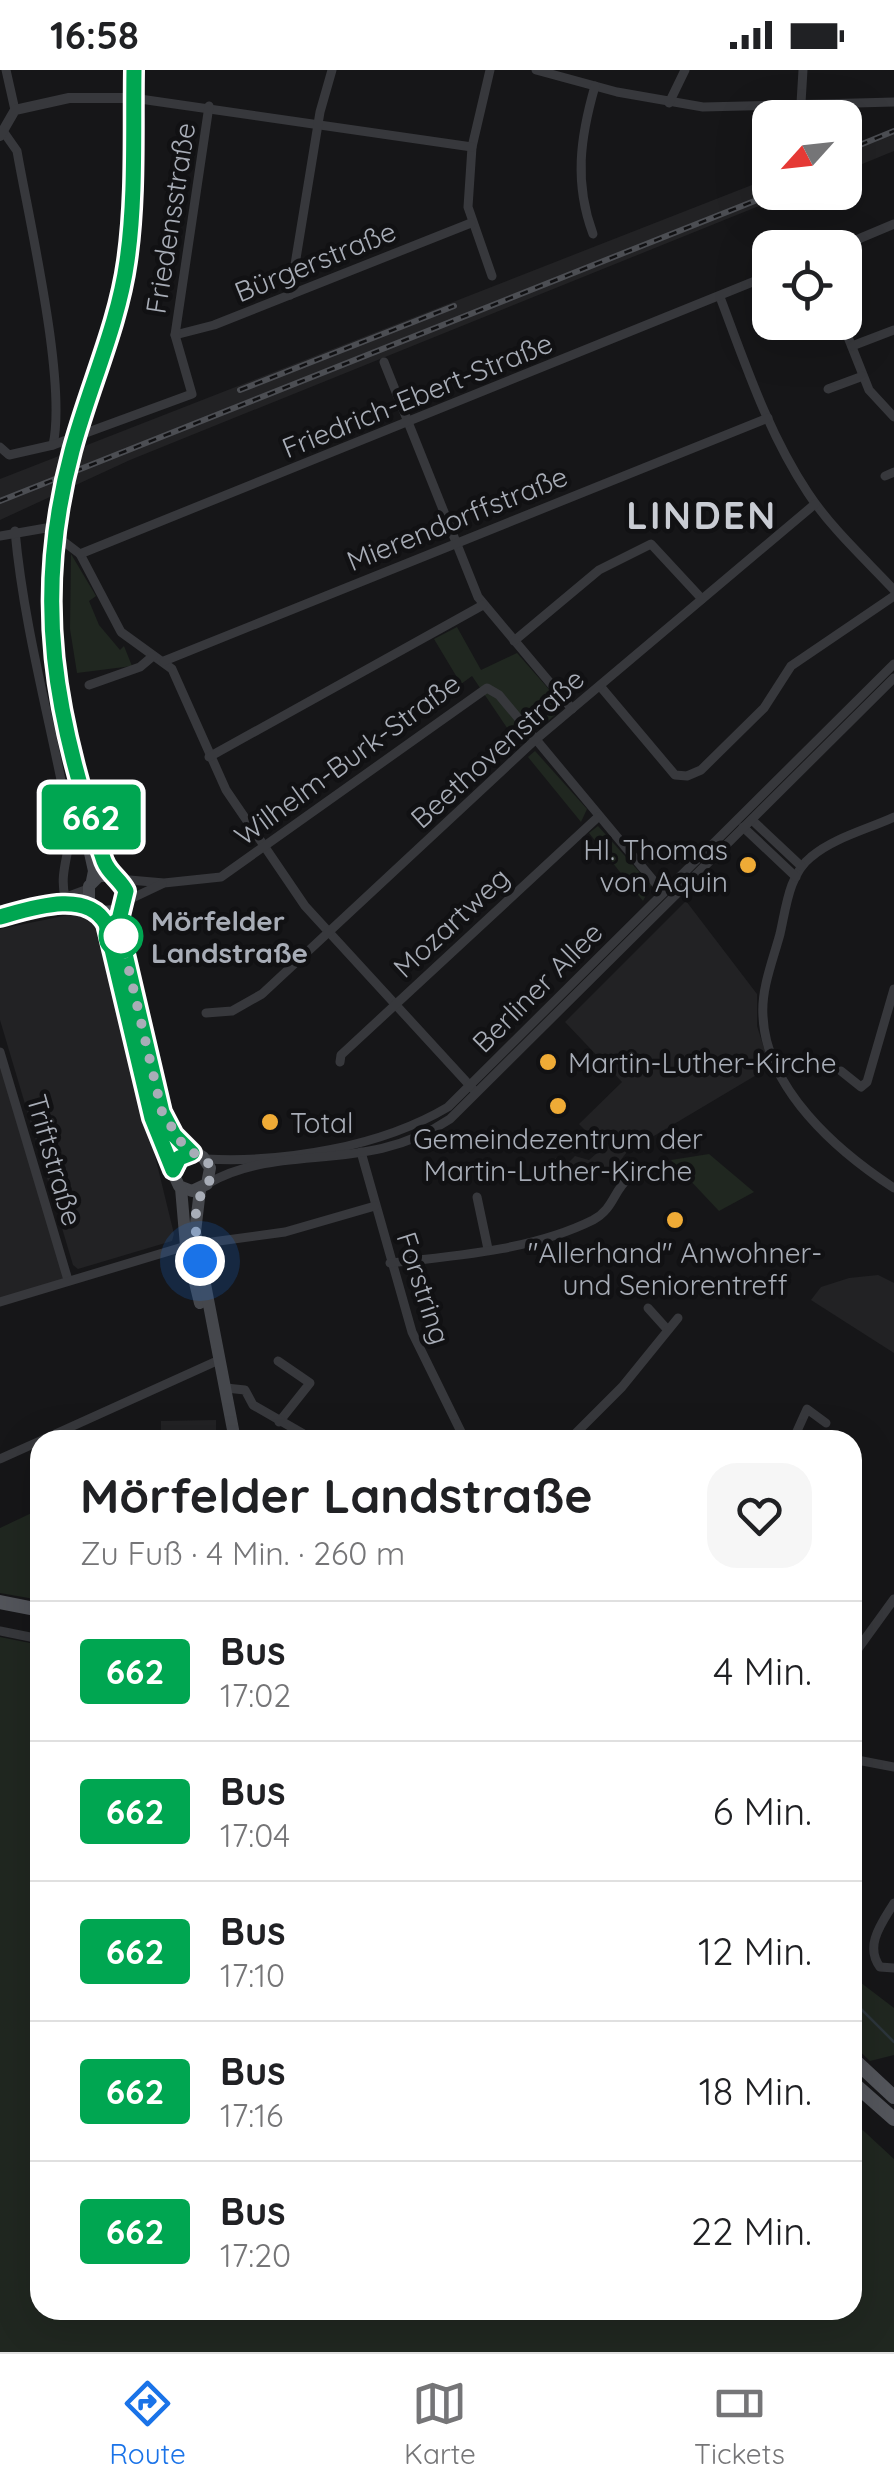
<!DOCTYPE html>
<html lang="de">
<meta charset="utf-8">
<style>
:root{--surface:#fff;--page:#f6f6f6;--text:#202124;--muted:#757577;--line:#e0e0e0;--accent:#1a73e8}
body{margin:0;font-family:Quicksand,sans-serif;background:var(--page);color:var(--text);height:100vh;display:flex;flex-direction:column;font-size:38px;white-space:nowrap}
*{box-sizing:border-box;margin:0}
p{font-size:32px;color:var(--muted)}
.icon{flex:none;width:55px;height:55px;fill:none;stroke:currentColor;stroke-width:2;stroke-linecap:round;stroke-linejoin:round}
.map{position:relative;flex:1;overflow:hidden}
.details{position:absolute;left:30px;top:1360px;width:832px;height:890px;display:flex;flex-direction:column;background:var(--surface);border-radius:30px;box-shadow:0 10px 40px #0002}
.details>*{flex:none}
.badge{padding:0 20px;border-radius:8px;font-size:35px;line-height:65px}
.needle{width:65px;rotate:243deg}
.buttons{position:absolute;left:752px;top:30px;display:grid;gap:20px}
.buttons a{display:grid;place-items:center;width:110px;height:110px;border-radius:20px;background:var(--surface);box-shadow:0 10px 40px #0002;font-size:50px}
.you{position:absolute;width:50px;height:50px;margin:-25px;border:8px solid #fff;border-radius:50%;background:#1a73e8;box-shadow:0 0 0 15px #1a73e833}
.map>.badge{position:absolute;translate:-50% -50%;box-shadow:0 0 0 5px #fff}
.round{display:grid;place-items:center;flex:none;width:105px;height:105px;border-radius:30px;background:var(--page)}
.overview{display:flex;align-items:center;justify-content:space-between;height:170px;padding:0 50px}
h1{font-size:48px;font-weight:700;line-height:75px}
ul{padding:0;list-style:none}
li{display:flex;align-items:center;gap:30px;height:140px;padding:0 50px;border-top:2px solid var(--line)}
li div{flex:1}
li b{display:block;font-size:38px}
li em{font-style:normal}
li .badge{min-width:110px;font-weight:700;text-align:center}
.status{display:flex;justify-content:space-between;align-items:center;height:70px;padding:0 50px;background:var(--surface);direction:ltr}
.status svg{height:28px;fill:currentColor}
.dock{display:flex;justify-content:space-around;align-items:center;height:140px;border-top:2px solid var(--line);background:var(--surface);font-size:28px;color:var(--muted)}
.dock a{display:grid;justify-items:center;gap:5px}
.dock .on{color:var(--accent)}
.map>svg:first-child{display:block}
.built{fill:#222224}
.green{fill:#202720}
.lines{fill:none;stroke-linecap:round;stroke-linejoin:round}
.stream{stroke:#2c353b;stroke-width:2.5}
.minor{stroke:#37383c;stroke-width:9}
.tertiary{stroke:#37383c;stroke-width:10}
.secondary{stroke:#45474c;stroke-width:12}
.primary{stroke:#53555b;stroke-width:14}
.rail-casing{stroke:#4c4e53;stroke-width:6}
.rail{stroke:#111113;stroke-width:2.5;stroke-dasharray:8;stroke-linecap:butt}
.secondary-bridge{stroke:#45474c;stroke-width:12}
.line-casing{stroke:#fff;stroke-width:22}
.line{stroke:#00a651;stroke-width:15}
.walk{stroke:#a8adb7;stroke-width:10;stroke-dasharray:0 18}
.poi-dot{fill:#efab36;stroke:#111113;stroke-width:4}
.stop-dot{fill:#fff;stroke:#00a651;stroke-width:5}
.labels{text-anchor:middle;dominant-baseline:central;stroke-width:9;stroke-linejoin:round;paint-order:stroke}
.street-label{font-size:28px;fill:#a8adb7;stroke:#111113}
.poi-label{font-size:28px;fill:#a8adb7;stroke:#111113;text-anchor:start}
.stop-label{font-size:28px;font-weight:bold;fill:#a8adb7;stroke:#111113;text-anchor:start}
.district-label{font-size:38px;font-weight:bold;letter-spacing:2.5px;fill:#c9ccd3;stroke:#111113}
</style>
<div class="status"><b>16:58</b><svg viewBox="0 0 49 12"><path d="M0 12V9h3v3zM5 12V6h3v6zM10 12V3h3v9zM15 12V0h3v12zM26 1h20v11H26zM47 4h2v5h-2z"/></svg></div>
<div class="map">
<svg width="894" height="2282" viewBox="0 0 894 2282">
<rect width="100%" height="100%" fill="#161618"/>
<!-- built -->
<g class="built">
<path d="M894,59V81L845,101V78Z"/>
<path d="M770,108V122L791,123L130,390L0,450V409Z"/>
<path d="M686,831L757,924V956L770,997L627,1082L616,1096L598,1104L558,1096L552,1092L557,1087L566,1095L575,1086L589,1090L597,1083L599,1074L579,1054L622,1012L565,952Z"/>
<path d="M73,844L92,848L101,864L174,1164L172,1171L78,1199L73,1195L0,950V859Z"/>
<path d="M0,982L69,1210L0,1232Z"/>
<path d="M878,1205L894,1213V1283L811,1230L821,1217L849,1208Z"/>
<path d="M216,1350V1370H161V1351Z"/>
</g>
<!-- green -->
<g class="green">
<path d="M71,484L96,526L89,531L99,555L120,580L124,576L132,596L77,603L70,559Z"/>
<path d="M457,557L481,600L517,583L561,633L560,641L543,655L522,657L530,667L523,673L516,671L472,606L461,614L434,569Z"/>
<path d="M535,681L587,739L581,752L528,687Z"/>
<path d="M598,756L651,815L643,831L589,763Z"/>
<path d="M709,1084L754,1122L719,1141L671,1090Z"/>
<path d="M40,1439V1530L0,1523V1458Z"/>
<path d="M0,1567L40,1575V2240H852L853,2051L894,2089V2282H0Z"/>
<path d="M852,1906L894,1938V1985L870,1991L853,1975Z"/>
</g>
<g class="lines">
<!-- stream -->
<path class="stream" d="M852,1930L894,1972"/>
<!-- minor -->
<g class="minor">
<path d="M6,0L15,40"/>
<path d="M490,0L472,77L468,137L492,206"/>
<path d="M536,0L617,22L703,37L894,32"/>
<path d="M133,28L472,77"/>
<path d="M669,33L685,0"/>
<path d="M801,33L803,0"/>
<path d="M3,61L17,81C29,150 67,312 53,375"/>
<path d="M593,164C574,113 580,68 595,16"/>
<path d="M837,178L894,154"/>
<path d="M290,225L320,42L332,0"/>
<path d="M720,227C745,293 768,363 808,423C831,458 865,489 894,520"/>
<path d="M842,252L869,320L894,347"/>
<path d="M175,265L214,255L471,153"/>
<path d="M852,276L894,260"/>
<path d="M384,292L478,527L572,639"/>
<path d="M828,319L863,306"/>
<path d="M0,377L9,385L53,375L192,324L175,265L209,36"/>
<path d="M885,406L894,402"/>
<path d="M15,461C24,559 51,653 69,750C74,776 58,800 65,826"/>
<path d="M0,466L46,458L80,484L121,562L172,599L226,720L305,836L473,1019"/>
<path d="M80,484L770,205"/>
<path d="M514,571L599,500L651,474L702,529"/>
<path d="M164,591L768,348"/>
<path d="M89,615L140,597L153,586"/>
<path d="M600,616L675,705L687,706L701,700L764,638L791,596L894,526"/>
<path d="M209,687L483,535"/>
<path d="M894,747C868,759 833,768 811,787C789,804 786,838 780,864C773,890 761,919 763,946C766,1019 837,1081 894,1118"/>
<path d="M752,750L801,796"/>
<path d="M743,757L796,807"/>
<path d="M118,809L164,813L221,807L487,618L499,625L662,821"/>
<path d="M61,829L88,819"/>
<path d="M124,832L162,814"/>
<path d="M0,847L56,834L92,837"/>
<path d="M206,943L232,941L262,924L535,670L815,434"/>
<path d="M0,982L68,1210"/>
<path d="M340,992L341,985L598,747"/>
<path d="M841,1001L861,1017L867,1012L894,919"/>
<path d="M361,1082L412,1262L465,1370"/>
<path d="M206,1089C284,1093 381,1077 448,1037L894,594"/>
<path d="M207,1114C280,1071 366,1106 450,1049L894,608"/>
<path d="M477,1127L488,1179"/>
<path d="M197,1174L285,1162L375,1136"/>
<path d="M390,1193C456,1186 533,1180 593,1150C623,1134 609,1103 661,1096"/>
<path d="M0,1232L186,1176"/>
<path d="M648,1238L666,1258"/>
<path d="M278,1291L310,1313L279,1352"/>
<path d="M226,1318L245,1320L253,1335L314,1370"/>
<path d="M42,1370L219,1290"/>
<path d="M569,1370L622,1317L678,1248"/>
<path d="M793,1370L807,1339L826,1353"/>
<path d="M0,1389L40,1371"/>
<path d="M0,1561L40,1569"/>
<path d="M852,1587L894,1529"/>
<path d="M852,1689L894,1697"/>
<path d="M894,1833C882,1853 864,1875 880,1897L894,1898"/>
</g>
<!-- tertiary -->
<path class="tertiary" d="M0,66L15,40L69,28H133"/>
<!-- secondary -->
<g class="secondary">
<path d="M79,354L112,255L127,191L134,0"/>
<path d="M51,480C46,590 69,687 104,790C109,804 120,809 125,821L117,841L98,842L89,832V816L99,806H113"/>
<path d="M78,729L94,801L92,811"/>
<path d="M120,838L118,855L162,1042L179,1072L203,1087L210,1098L207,1114L192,1121L179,1116L173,1103L179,1089L192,1083"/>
<path d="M98,842L106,854L152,1048L173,1100"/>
<path d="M181,1118L186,1176L200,1233"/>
<path d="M200,1120L195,1162L235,1370"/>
</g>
<!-- primary -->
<g class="primary">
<path d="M0,1532L40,1540"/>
<path d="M852,1988L894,2027"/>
<path d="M852,2012L894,2049"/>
</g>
<defs>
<g id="rail">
<path d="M845,81L894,61"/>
<path d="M240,320L454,236"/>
<path d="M0,431L777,122"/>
</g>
</defs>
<!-- rail casing -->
<use href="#rail" class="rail-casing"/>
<!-- rail -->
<use href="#rail" class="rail"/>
<!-- secondary-bridge -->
<path class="secondary-bridge" d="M51,480L79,354"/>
</g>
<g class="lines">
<defs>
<path id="line" d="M0,847C32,838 87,819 106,854L152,1048L173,1100L179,1088L192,1083L174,1065L162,1042L118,854L126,821C120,809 109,804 104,791C55,649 32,529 72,381C89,317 118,256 127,191C136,128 133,63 134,0"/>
</defs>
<!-- line casing -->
<use href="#line" class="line-casing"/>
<!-- line -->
<use href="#line" class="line"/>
<!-- walk -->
<path class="walk" d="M121,866L162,1042L185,1078L208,1091L210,1110C190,1135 195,1160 200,1191"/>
</g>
<!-- markers -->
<g class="poi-dot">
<circle cx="748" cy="795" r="10"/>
<circle cx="548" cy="992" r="10"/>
<circle cx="558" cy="1036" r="10"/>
<circle cx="270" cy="1052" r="10"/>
<circle cx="675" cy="1150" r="10"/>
</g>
<circle class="stop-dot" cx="121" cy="866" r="20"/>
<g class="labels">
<!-- street labels -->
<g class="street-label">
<text transform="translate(170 148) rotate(-81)">Friedensstraße</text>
<text transform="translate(315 191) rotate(-22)">Bürgerstraße</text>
<text transform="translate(417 325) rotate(-22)">Friedrich-Ebert-Straße</text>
<text transform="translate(457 448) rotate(-22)">Mierendorffstraße</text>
<text transform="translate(497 678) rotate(-42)">Beethovenstraße</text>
<text transform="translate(347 689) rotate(-36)">Wilhelm-Burk-Straße</text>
<text transform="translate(451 852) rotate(-43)">Mozartweg</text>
<text transform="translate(537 917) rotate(-45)">Berliner Allee</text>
<text transform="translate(55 1090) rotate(74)">Triftstraße</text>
<text transform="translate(424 1218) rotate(72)">Forstring</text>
</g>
<!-- poi labels -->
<g class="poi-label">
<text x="728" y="779" text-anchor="end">Hl. Thomas<tspan x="728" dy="32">von Aquin</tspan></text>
<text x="568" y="992">Martin-Luther-Kirche</text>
<text x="290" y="1052">Total</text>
<text x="558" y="1068" text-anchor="middle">Gemeindezentrum der<tspan x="558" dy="32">Martin-Luther-Kirche</tspan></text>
<text x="675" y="1182" text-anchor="middle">"Allerhand" Anwohner-<tspan x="675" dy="32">und Seniorentreff</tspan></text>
</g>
<!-- stop labels -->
<g class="stop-label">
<text x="151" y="850">Mörfelder<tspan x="151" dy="32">Landstraße</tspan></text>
</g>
<!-- district labels -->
<g class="district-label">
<text x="702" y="445">LINDEN</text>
</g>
</g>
</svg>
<div class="buttons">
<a><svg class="needle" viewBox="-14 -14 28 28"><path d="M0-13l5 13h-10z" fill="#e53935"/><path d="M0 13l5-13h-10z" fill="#757577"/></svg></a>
<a><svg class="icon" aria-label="locate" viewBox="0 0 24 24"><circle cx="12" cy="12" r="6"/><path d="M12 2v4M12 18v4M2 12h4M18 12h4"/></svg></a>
</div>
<div class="you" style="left:200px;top:1191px"></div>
<b class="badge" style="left:91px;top:747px;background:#00a651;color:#fff">662</b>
<section class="details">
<div class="overview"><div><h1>Mörfelder Landstraße</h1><p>Zu Fuß · 4 Min. · 260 m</p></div><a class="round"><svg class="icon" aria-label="heart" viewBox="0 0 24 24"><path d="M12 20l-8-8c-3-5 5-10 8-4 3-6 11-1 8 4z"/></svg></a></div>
<ul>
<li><span class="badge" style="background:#00a651;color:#fff">662</span><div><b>Bus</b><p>17:02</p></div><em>4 Min.</em></li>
<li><span class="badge" style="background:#00a651;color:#fff">662</span><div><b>Bus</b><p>17:04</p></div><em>6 Min.</em></li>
<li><span class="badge" style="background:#00a651;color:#fff">662</span><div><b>Bus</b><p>17:10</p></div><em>12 Min.</em></li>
<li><span class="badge" style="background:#00a651;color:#fff">662</span><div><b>Bus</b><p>17:16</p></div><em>18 Min.</em></li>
<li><span class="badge" style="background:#00a651;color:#fff">662</span><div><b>Bus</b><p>17:20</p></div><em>22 Min.</em></li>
</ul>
</section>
</div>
<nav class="dock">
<a class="on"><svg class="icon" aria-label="directions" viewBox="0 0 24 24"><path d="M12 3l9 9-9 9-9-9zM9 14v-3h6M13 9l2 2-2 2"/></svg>Route</a>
<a><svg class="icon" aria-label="map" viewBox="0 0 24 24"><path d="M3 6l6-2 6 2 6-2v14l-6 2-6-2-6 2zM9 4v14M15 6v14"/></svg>Karte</a>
<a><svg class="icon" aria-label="tickets" viewBox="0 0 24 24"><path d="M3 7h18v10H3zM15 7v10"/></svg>Tickets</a>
</nav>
